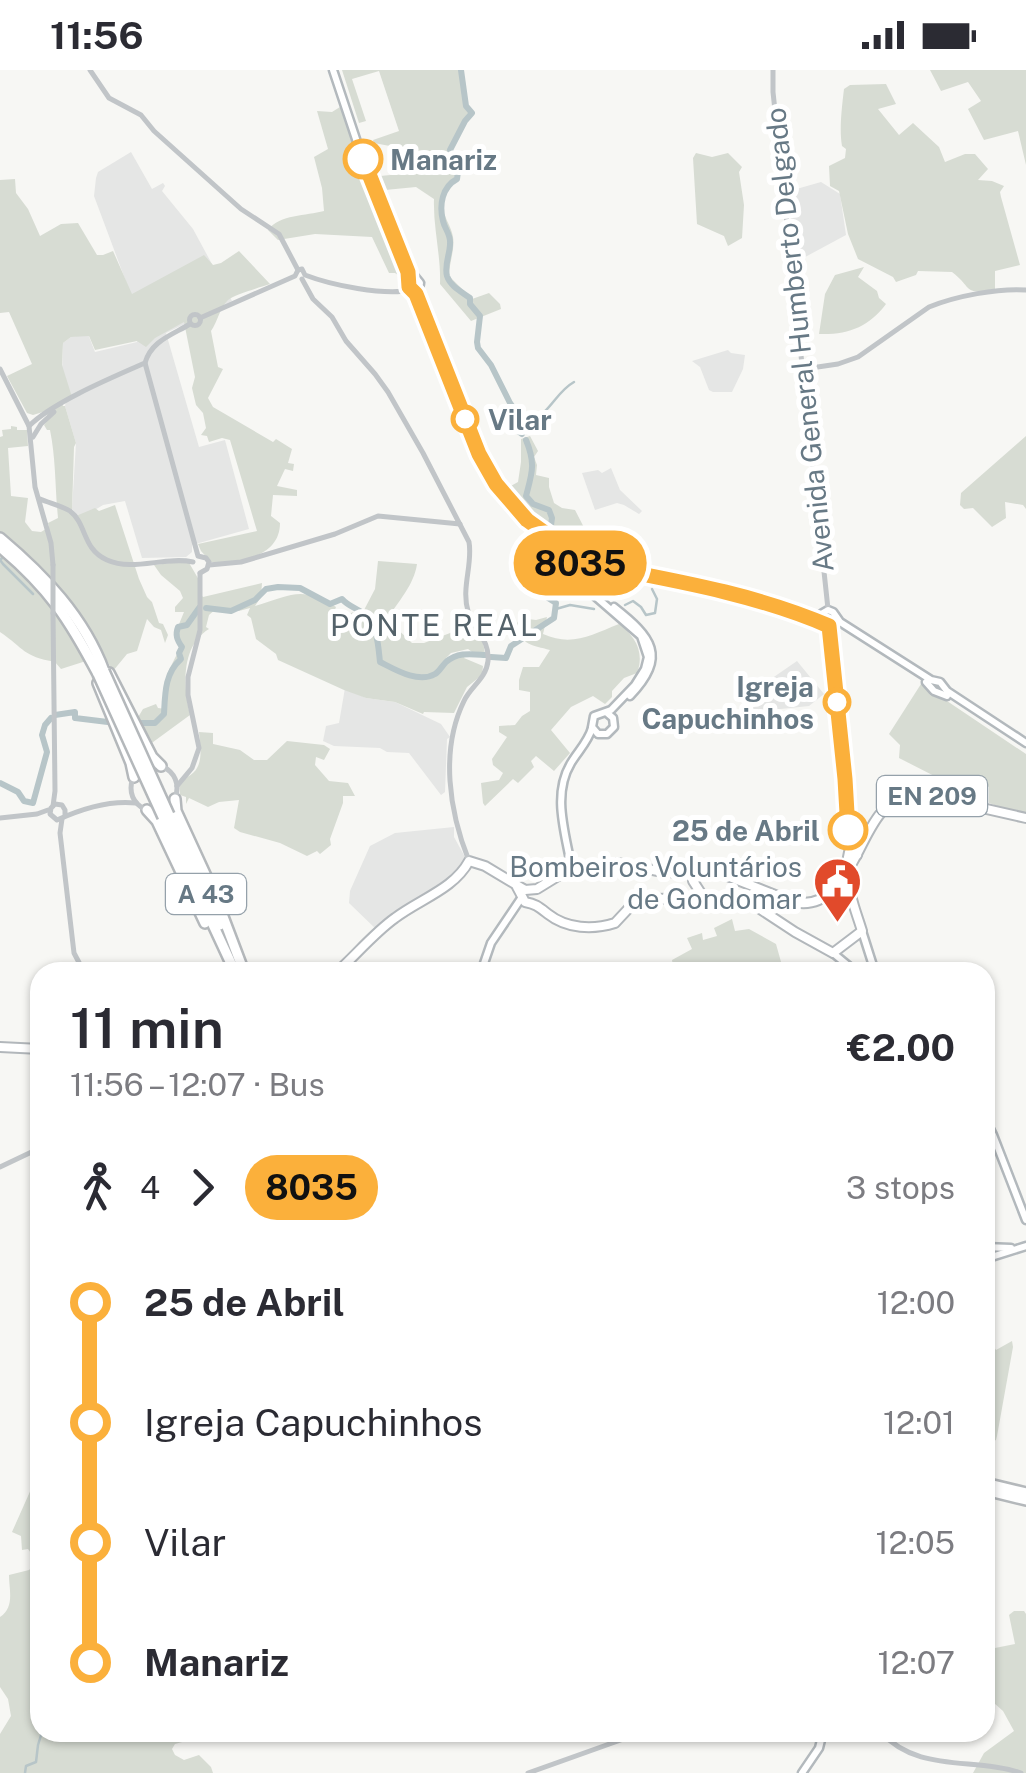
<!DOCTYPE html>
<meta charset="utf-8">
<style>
:root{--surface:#fff;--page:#f2f2f3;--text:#2b2b33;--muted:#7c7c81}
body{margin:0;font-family:"Public Sans",sans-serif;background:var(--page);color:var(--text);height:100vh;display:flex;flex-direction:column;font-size:38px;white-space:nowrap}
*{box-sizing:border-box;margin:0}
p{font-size:32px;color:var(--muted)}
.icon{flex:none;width:55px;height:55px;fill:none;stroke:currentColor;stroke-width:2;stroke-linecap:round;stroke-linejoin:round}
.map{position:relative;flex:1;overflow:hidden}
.panel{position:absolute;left:30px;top:892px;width:965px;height:780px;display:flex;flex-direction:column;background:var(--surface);border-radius:30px;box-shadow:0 2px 8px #0004}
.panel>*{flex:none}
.badge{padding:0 20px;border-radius:32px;font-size:35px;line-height:65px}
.map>.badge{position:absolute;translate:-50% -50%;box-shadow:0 0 0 5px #fff}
.legs{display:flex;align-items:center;gap:15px;height:110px;padding:0 40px;font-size:32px}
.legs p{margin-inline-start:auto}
.headline{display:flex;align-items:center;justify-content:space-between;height:170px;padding:0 40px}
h1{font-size:55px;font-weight:600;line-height:75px}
ul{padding:0 40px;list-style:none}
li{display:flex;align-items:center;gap:35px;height:120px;font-size:38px}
li i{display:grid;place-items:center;width:15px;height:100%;margin:0 12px;background:currentColor}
li i::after{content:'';width:25px;height:25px;margin:-12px;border:8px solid;border-radius:50%;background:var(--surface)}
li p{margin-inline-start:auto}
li:first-child i{background:linear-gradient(#0000 50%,currentColor 0)}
li:last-child i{background:linear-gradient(currentColor 50%,#0000 0)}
.status{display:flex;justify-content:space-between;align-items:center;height:70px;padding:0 50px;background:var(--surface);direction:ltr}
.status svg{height:28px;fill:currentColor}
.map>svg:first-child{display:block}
.built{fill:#e5e6e5}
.green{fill:#d7dcd3}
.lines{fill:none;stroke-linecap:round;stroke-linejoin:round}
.stream{stroke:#b7c5c8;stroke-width:2.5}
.river{stroke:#b7c5c8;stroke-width:6}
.secondary-casing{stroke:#b3b9bd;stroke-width:11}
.primary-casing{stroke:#b2b7bb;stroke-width:12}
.motorway-casing{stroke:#b4b8bb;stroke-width:14}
.tertiary{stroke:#c1c5c8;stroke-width:5}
.secondary{stroke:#fff;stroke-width:6}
.primary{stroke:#fff;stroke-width:8}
.motorway{stroke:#fff;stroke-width:9}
.motorway-bridge-casing{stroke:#b4b8bb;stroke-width:14;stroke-linecap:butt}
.tertiary-bridge{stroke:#c1c5c8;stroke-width:5}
.motorway-bridge{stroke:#fff;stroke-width:9}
.line-1-casing{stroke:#fff;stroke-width:22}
.line-1{stroke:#fbb03b;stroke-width:15}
.stop-1-dot{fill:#fff;stroke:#fbb03b;stroke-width:5}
.labels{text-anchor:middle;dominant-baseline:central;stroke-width:10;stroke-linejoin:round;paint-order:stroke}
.shield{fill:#fff;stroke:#95a1aa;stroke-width:2.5}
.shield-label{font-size:25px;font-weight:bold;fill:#677985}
.stop-label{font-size:28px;font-weight:bold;fill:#677985;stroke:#fff;text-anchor:start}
.street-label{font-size:28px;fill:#677985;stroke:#fff}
.poi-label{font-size:28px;fill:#677985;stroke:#fff;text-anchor:end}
.neighbourhood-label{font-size:30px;letter-spacing:2.5px;fill:#54626a;stroke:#fff}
</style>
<div class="status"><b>11:56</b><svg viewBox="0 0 49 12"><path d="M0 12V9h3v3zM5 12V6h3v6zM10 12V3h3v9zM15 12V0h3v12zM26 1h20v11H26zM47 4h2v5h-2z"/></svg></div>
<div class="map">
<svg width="1026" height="1703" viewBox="0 0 1026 1703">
<rect width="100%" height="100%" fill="#f7f7f4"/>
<!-- built -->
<g class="built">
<path d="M131,82L152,119L163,113L165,116L162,121L193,159L232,231L166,263L199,377L225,370L249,459L192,475V482L186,487L142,488L125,431L103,435L80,449L72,439L76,373L65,336L67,326L62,300L63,273L71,267L88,264L95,282L137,272L131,225L94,126L96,108L98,102Z"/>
<path d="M821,112L840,124L846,165L794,193L790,158L793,120Z"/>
<path d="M728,280L731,283L745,285L743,299L732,322H713L709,320L700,297L692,291Z"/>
<path d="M611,398L620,420L642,441L639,444L624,435L617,433L595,440L582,403L598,400L602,403Z"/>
<path d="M797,591L824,624L809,636L752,642L745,617L768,611Z"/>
<path d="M345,618L366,628L395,632L441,654L450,667L447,669L445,722L441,725L409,683L387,682L380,678L334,676L323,671L326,656L339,653Z"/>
<path d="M454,757V767L465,787V795L438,821L377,860L349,833L350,821L370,776L395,763Z"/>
</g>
<!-- green -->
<g class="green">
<path d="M342,0H459L464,37L470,44L463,51L448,80C468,110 447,106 443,130C441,145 451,154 453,167C455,179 449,194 449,206L472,229L489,223L500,234L501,239L471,251L440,214C441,185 433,158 434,129L416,117L385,120L380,106L411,103L416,81L374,73L373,70L399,61L379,1L352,9L366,51L359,53Z"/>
<path d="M930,0H1026V95L1018,61L984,70L968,39L981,31L968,12L941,21Z"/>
<path d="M886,14L896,34L878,39L899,65L913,53L939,77L945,92L965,84H975L988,99L978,110L992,111L1004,116L1000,122L1001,127L1020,195L995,201V219C962,225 974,219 952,202L918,201L916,205L896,212L893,207L858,189L848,164L839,121L830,116L829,96L845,88L846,79L842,76C839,60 842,36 844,19L850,15Z"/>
<path d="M340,37L404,202L406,210L395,203H389L372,167L315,164L278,170L268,160C280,144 306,146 324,141L322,118L314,87L328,79L317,41L332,42Z"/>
<path d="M696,83L712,87L728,83L742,97L739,102L744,135L742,168L728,176L724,166L697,154L693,88Z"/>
<path d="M15,109L16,123L28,139L40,166L61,154L78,153L97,185H103L113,181L132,224L204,185L213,195L221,193L239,181L270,214C261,217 234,225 228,230C219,239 218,251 211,261L218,297L223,299L208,328L213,337L273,372L276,369L292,379L288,393L294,394L293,401L285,399L277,416L297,420V426L273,425L271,446L280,453C280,487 240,493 211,492L201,481L198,474L257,461L230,370L222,368L209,372L207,366L201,365L206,358L203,343L196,335L192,318L195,307L184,252L155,268L146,277L137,271L95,280L89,266L71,267L63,273L62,295L72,327L62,333L63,336H65L76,373L74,377L72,441L76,446L95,438L99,441L115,435L139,509L147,527L152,532L159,553L163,554L168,565L165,573L161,560L154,557L147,549L137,581L127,584L113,601C102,583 93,564 81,546C60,514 31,484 0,462V367L3,366L2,360L11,359V356L17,357V360H27L28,376L8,378L11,426L28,428L25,452L32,461L41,462L49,457L48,453L58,448C55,419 56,389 50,360H47L44,355L48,350L46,341L33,345L27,343L7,306L32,294L9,242L0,243V110Z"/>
<path d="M864,197L858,207L877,221L879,228L886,234C869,257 848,265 819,264L825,224L835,205Z"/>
<path d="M530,366L538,381L534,387L537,395L536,405L549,408V417L554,433L562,438L575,440L593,475L580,478L541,451L509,417L518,412L521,392V369Z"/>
<path d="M1026,366V439L1023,435L1005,432L1006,448L992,457L973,438L964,439L960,435L961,423Z"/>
<path d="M0,481C35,511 68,548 86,591L61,599L55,592C22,586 25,579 0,562Z"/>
<path d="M188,491L199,510L201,525L203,527L262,513L261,527L255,536C292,525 301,515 336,537L333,545L344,555L351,543L358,541L366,546L363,542L375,519L378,491L417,494C414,515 398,532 387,549L412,573H424L471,555L483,572L485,584L472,582L468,579L451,583L446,588L466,585L464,588L483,596L482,605L467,617L454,643L424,642L423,644L395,632L366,628L344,620L278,590L276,584L256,569L251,548L247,545L250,538L239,541L217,538L209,545L206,557L209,559C181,576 183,615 190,645L149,675L137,649L143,639L156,634L158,638L166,639L167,604L180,578L175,564L184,542H175V537L183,528L180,521L161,505L154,495Z"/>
<path d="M547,547L543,564C572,577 591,565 619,554C635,566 645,582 637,603L624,608L612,621V627L605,634L593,626L571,637L551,660L570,683L554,701L536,686L531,691L534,697L518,713L513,709L485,736L483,733L481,713L499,710L503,703L493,695L492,689L507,667L499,662V656L515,655L522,646L530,641V622L519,620V610L523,597H539L550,580C533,575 521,576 516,555L520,548L536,550Z"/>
<path d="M921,614L926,617L930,625L947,631L1026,684V746L989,733V717L981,712L950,714L899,688L900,675L889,664Z"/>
<path d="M199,662L213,663V674L240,680L254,690H267L287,671L324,675L330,679L324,690L316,687L315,695L329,711L348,713L355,726H343V733L330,769L331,775L320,784L317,781L307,786L280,773L240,762L234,758L239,730L219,732L208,737L189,728L186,734V727L180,725L179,710C205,703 201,684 199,662Z"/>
<path d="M732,849L735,861L749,859L776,874L783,899L781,902H674L672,890L692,879L687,868L702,863L703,870L717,866L714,858Z"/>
<path d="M985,1267L991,1277L993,1276L996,1280L1012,1271L1013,1277L997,1366L996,1370L990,1373L985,1368Z"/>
<path d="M40,1399V1409L37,1410L32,1422L40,1425V1662L195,1663L193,1669L175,1674L172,1679L175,1685L184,1690L199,1685L211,1697L213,1703H0V1664L11,1646L8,1629L0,1617V1547C15,1537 9,1520 9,1505L29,1500L31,1498V1483L28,1479L22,1480L21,1466L12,1462Z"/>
<path d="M1014,1541H1024L1026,1544V1703H973L984,1683L1014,1661L1003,1641L985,1625V1580L1015,1574L1009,1545Z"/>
</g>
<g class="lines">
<!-- stream -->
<g class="stream">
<path d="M519,363L522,355C550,347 554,323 574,312"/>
<path d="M4,486L0,490L3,494L33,524"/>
<path d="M625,535L633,531L641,537L646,545L655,543L657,529L652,519"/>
<path d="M556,539L570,535L594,539"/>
<path d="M25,1703L26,1696L36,1692L38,1675L42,1662"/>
</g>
<!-- river -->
<g class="river">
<path d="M461,0L466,36L472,43L465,51L450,80L459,94L457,109C442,117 439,135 443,151C445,160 451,164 450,174C450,184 444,195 447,206C450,216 462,222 470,228V234L480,246L477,272L478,278L491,295L510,333L520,347L518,361L522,364"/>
<path d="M526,370C536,394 532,403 526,426L533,434L549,440L552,448L551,455"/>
<path d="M206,538L231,541L255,530L266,519L278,517L300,518L330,534L342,529C349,537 357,538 364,544C378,557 378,575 380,592C394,599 418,614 435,604C439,602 442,596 446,592C458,582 470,584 485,585"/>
<path d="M491,587L506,588L511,576L554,548L556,533L540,523L548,475"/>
<path d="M55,645L75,642V648L116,653"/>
<path d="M133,653H155L164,644C165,623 165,603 181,589L179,583L182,577C177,570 175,565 178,557L187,555L199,538"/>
<path d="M0,713L18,722L24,731L33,733L47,682L42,665L45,655L51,648"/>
</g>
<defs>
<g id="secondary">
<path d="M333,0L359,78L409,206V217L416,225L483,392C506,433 536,461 576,485L580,490L581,498L589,505H599L605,498H610L719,521L817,549L826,556L833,553L835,546"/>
<path d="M411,202L420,213L419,219L422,230"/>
<path d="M572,478C584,485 591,477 600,482C608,487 607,492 617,495"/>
<path d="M588,505L596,527L641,566L648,587L645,599L635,615L611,640L594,646L592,657L598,664H607L614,657L613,648L606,642"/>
<path d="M614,537C652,567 668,586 630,626"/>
<path d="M821,544L828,540L833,542L840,552L931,610L940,612L947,621L1026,673"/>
<path d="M926,612L934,621L947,626"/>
<path d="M568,796L570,790C564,758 553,723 571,693C578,681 588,672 592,658"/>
<path d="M862,861L875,902"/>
<path d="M833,883L856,902"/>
<path d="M481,902L491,873L522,827"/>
<path d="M985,1056L990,1059L993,1065L1026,1150"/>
<path d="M985,1177L1011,1178"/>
<path d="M985,1189L1026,1176"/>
<path d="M802,1703L819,1678L823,1662"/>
</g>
<g id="primary">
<path d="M567,798L573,793L579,798L617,793L663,802L722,804L793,832C826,839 845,811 849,782L854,780L857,785"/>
<path d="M703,803L693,811L704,828"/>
<path d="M517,817L525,832C536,834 539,837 548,844C567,859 593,860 615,853L629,838L652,829L704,828L757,837L795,862L833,883L862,861C857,844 849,826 848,807C848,798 852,794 856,786C872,756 882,725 920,724L1026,748"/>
<path d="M337,902C356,885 374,863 395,848C420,829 454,819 469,791L485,796L525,820L537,819L563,803L567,798"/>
<path d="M0,977L40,979"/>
</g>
<g id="motorway">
<path d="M0,468C44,505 84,547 104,601"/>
<path d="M0,477C49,518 69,549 98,604"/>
<path d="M109,603L152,687L161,696"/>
<path d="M98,613L131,693L134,707"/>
<path d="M175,729L176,741L216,828L244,902"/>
<path d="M147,740L157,751L205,853"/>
<path d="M169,745L220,855"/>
<path d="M163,747L235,902"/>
<path d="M985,1413L1026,1423"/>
<path d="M985,1420L1026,1430"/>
</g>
</defs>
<!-- secondary casing -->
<use href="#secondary" class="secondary-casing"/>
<!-- primary casing -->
<use href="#primary" class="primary-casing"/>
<!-- motorway casing -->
<use href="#motorway" class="motorway-casing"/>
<!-- tertiary -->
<g class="tertiary">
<path d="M90,0L109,28L141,45L154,61L241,139L279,164L298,200L302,199L305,205C331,215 384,226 411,220"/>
<path d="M773,0V22L828,539"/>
<path d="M302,209L313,229L332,247L346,271L375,304L388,322L423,383L469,472C473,494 461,518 468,541C474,560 490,570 488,591C486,609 471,616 464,631C440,680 449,741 469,791"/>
<circle cx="195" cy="250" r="5.5"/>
<path d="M200,248L295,206L298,200"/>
<path d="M145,293L198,486L206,488L209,492L207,499L200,503"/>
<path d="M0,299L29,356L35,417L51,473L53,495"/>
<path d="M804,299L838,294L858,287L929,237C956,226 998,218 1026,220"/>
<path d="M29,356C53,332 113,307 145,293C151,271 172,265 190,254"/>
<path d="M33,367L41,354L54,342"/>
<path d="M40,429C49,433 62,436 70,441C87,454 82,479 107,490C133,502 165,486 193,492"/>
<path d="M209,495L241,492L335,464L378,446L460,454"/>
<path d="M53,543L55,721L53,736"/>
<path d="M829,556L845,709L848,782"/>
<circle cx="154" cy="718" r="23"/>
<path d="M177,716L192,698L199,678L188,625V607L200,560V504"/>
<path d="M65,746V740L62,735L55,734L51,738L50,744L57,750C81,739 109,730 136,733"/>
<path d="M0,748L37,744L48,740"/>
<path d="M62,749L60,763L74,883L84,902"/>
<path d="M0,1097L40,1078"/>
<path d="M881,1662C917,1703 974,1687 1021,1703"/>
<path d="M528,1703L643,1662"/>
</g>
<!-- secondary -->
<use href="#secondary" class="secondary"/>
<!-- primary -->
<use href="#primary" class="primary"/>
<!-- motorway -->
<use href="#motorway" class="motorway"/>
<defs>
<g id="motorway-bridge">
<path d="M104,601L169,745"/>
<path d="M98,604L163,747"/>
</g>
</defs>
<!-- motorway-bridge casing -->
<use href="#motorway-bridge" class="motorway-bridge-casing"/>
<!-- tertiary-bridge -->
<path class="tertiary-bridge" d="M53,543V495"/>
<!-- motorway-bridge -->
<use href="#motorway-bridge" class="motorway-bridge"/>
</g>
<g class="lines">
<defs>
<path id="line-1" d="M363,89L408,202L409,217L416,224L479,384L496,414L527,450L576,485L580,490L582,498L589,505H599L605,498H610C683,512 760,526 829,556L845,709L848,760"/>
</defs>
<!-- line-1 casing -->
<use href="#line-1" class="line-1-casing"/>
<!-- line-1 -->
<use href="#line-1" class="line-1"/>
</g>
<!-- icons -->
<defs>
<symbol id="civic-pin" viewBox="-11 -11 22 30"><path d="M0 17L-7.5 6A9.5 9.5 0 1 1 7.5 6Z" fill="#e14a2b" stroke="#fff"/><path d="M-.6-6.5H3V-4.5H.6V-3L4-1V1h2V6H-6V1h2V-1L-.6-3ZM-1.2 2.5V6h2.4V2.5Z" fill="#fff"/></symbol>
</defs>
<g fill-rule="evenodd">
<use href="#civic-pin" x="810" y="784" width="55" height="75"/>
</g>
<!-- markers -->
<g class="stop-1-dot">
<circle cx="363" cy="89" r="18"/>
<circle cx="465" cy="349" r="12"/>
<circle cx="837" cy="632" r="12"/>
<circle cx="848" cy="760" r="18"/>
</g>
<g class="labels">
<!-- shield labels -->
<g class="shield">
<rect x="877" y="706" width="110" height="40" rx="8"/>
<rect x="166" y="804" width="80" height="40" rx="8"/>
</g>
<g class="shield-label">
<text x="932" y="726">EN 209</text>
<text x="206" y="824">A 43</text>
</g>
<!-- stop labels -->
<g class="stop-label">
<text x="390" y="89">Manariz</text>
<text x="488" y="349">Vilar</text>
<text x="814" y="616" text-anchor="end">Igreja<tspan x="814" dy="32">Capuchinhos</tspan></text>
<text x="820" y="760" text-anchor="end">25 de Abril</text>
</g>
<!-- street labels -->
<g class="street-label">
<text transform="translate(799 270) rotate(-96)">Avenida General Humberto Delgado</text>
</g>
<!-- poi labels -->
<g class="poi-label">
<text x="802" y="796">Bombeiros Voluntários<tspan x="802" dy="32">de Gondomar</tspan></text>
</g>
<!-- neighbourhood labels -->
<g class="neighbourhood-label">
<text x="435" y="555">PONTE REAL</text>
</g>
</g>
</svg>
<b class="badge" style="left:580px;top:493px;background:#fbb03b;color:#111">8035</b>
<section class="panel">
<div class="headline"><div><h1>11 min</h1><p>11:56 – 12:07 · Bus</p></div><b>€2.00</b></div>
<div class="legs"><svg class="icon" aria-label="walk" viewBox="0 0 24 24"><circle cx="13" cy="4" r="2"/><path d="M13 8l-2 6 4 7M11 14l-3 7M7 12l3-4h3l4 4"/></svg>4<svg class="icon" aria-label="forward" viewBox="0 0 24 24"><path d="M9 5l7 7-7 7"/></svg><b class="badge" style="background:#fbb03b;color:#111">8035</b><p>3 stops</p></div>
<ul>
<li><i style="color:#fbb03b"></i><b>25 de Abril</b><p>12:00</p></li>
<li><i style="color:#fbb03b"></i><span>Igreja Capuchinhos</span><p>12:01</p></li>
<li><i style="color:#fbb03b"></i><span>Vilar</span><p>12:05</p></li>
<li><i style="color:#fbb03b"></i><b>Manariz</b><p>12:07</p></li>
</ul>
</section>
</div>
